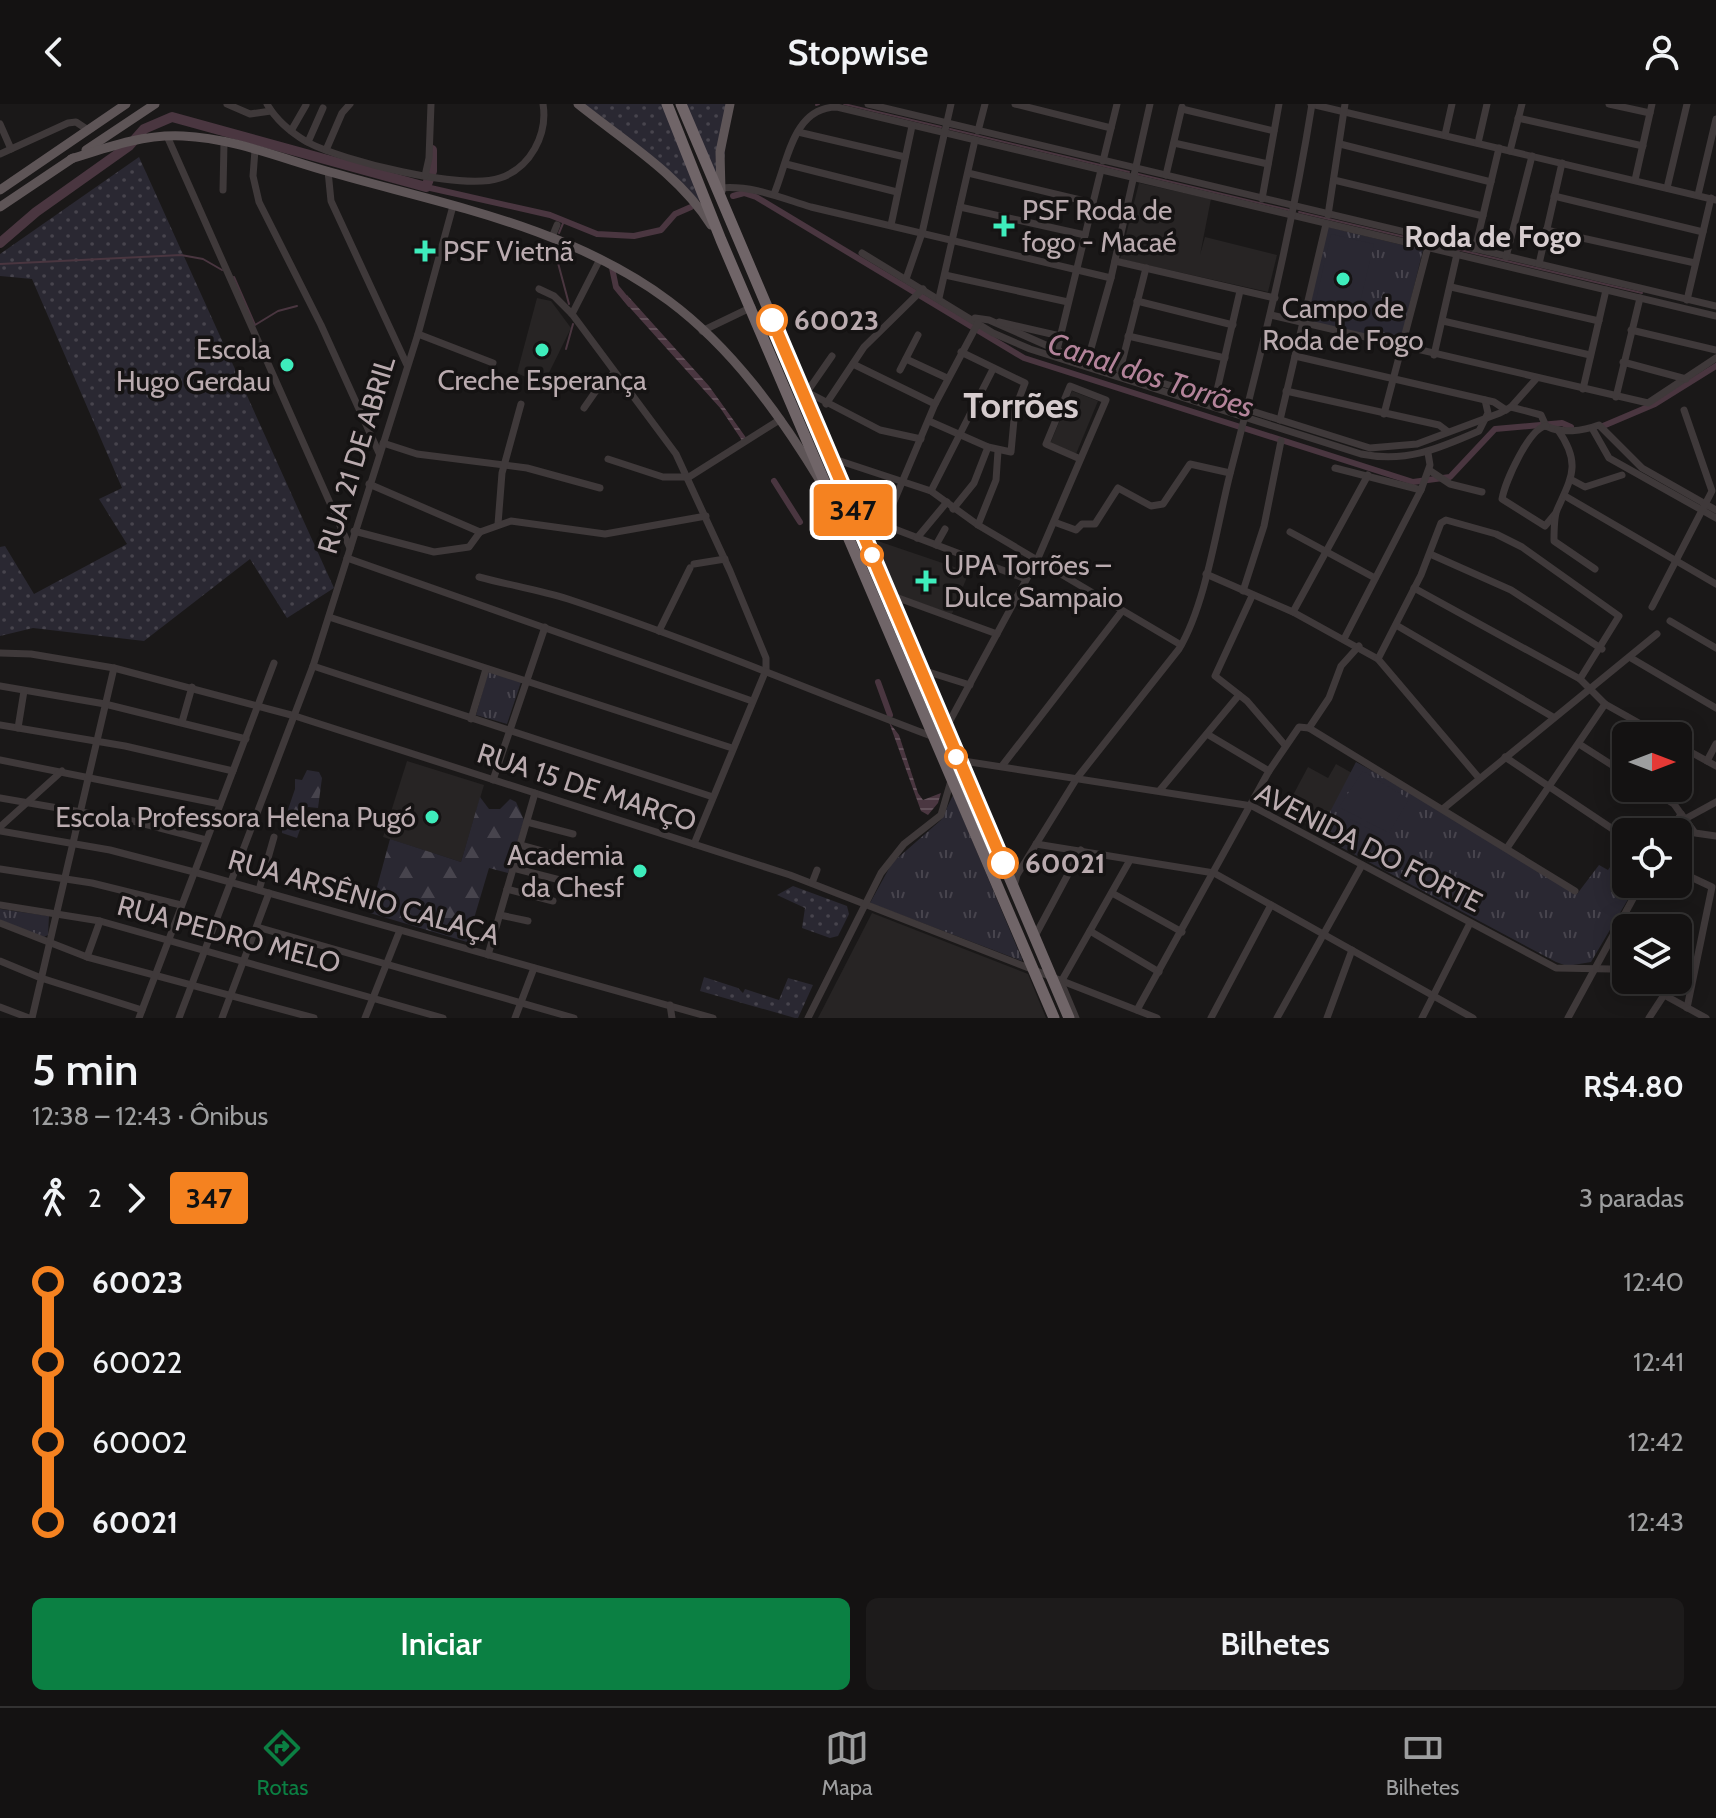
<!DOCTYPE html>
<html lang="pt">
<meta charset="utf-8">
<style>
:root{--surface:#141212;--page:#1d1b1b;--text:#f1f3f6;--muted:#9d9e9f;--line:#333232;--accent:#0b8043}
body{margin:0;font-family:Cabin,sans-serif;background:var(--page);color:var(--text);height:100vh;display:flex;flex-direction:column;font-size:30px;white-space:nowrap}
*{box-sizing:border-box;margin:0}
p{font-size:26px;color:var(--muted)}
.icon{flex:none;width:44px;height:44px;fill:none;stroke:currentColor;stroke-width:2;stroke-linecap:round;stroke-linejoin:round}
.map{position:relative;height:914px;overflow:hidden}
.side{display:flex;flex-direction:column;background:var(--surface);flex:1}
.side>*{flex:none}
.badge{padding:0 16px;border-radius:6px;font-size:28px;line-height:52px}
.needle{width:52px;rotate:90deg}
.controls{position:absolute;left:1612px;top:618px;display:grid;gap:16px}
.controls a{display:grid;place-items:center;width:80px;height:80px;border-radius:12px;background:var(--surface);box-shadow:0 4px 20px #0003,0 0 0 2px var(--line);font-size:40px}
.map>.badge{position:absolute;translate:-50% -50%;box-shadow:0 0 0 4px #fff}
.legs{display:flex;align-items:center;gap:12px;height:88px;padding:0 32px;font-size:26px}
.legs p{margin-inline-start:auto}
.headline{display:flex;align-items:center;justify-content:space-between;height:136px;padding:0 32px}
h1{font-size:44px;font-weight:600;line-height:60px}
.action{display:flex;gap:16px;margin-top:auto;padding:16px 32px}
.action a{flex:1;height:92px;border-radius:12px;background:var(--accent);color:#fff;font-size:32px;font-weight:600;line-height:92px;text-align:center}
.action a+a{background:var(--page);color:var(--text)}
ul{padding:0 32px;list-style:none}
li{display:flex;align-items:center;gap:28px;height:80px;font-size:30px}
li i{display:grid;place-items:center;width:12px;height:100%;margin:0 10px;background:currentColor}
li i::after{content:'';width:20px;height:20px;margin:-10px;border:6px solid;border-radius:50%;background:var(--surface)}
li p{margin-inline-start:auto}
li:first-child i{background:linear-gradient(#0000 50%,currentColor 0)}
li:last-child i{background:linear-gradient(currentColor 50%,#0000 0)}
header{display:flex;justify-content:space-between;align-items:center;height:104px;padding:0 32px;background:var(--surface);font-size:36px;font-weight:600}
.dock{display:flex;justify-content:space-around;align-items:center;height:112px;border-top:2px solid var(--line);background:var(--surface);font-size:22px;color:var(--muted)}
.dock a{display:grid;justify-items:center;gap:4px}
.dock .on{color:var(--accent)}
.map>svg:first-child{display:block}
.built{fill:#272424}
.grass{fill:url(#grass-dots)}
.forest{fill:url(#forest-firs)}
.park{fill:url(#park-tufts)}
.garden{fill:#2a2832}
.water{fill:url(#water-rules)}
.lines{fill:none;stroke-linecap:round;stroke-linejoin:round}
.stream{stroke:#4a3640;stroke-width:2}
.canal{stroke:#4a3640;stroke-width:6}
.river{stroke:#4a3640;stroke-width:10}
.minor{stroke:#3f393a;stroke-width:7}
.major{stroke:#5e5557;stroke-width:9}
.highway{stroke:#706568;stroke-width:11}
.line-1-casing{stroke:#fff;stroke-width:18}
.line-1{stroke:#f58220;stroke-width:12}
.poi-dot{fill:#3eedbc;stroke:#151313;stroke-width:3}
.stop-1-dot{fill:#fff;stroke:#f58220;stroke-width:4}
.labels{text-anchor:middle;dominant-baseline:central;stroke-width:7;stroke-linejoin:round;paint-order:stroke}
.poi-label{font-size:28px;fill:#baabaf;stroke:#151313;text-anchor:start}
.stop-label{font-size:28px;font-weight:bold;fill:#baabaf;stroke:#151313;text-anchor:start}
.street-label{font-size:28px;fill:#baabaf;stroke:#151313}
.neighbourhood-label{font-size:30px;font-weight:bold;fill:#d6ccce;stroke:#151313}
.water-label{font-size:30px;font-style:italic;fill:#b3839a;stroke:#151313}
.district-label{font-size:36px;font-weight:bold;fill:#d6ccce;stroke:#151313}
</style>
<header><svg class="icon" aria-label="back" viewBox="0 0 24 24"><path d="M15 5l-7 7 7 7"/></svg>Stopwise<svg class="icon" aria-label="person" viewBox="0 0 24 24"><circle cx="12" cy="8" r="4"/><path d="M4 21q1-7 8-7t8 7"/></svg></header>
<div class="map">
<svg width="1716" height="914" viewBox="0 0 1716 914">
<defs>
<pattern id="grass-dots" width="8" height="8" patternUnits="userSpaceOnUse" patternTransform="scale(2)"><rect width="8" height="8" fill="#2a2832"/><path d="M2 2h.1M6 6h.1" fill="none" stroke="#47444d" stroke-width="1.8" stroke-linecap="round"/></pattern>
<pattern id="forest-firs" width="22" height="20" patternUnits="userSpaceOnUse" patternTransform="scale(2)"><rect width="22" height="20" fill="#2a2832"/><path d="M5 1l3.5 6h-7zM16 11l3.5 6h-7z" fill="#47444d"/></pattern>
<pattern id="park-tufts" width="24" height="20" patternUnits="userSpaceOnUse" patternTransform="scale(2)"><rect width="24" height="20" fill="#2a2832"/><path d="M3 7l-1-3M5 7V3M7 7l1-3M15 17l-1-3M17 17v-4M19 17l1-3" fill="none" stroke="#47444d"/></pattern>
<pattern id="water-rules" width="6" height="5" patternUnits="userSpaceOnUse" patternTransform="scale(2)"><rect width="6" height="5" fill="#4a3640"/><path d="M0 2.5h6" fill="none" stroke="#625059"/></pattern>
</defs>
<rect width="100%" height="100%" fill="#1a1818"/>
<!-- built -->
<g class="built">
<path d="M1139,79L1211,95L1200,151L1205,133L1277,151L1268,188L1120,155Z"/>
<path d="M537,194L551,197L571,224L543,281L517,269Z"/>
<path d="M1072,287L1098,297L1076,350L1050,340Z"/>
<path d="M866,433L969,468L952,510L892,489Z"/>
<path d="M407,657L484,681L461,758L383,733Z"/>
<path d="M1336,660L1352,669L1320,727L1284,708L1308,663L1328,674Z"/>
<path d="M872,809L1028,870L1046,914H818Z"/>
</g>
<!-- grass -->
<g class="grass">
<path d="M581,0H670L707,97L698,96Z"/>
<path d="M682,0H729L721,95Z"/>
<path d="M139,53L334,484L287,514L250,455L144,537L33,524L0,532V443L5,442L34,490L127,440L99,395L122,384L32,175L0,172V150Z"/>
<path d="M793,782L847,802L849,810L838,832L830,834L802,824L805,804L777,791Z"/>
<path d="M704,873L738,884L743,889L745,885L779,896L788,874L813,881L798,914H795L700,887Z"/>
</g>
<!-- forest -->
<g class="forest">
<path d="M307,666L319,668L322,674L318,704L308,703L297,734L282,729V723L295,685V675L302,676Z"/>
<path d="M480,693L489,705H500L510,695L516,698L524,716L508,769L489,764L467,838L370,809L390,735L461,758Z"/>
</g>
<!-- park -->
<g class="park">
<path d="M1328,123L1423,146L1400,240L1305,216Z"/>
<path d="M488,568L521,578L507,620L476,611Z"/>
<path d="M1356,658L1444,706L1577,790L1599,761L1608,766L1626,739V780H1637L1591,858L1567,862L1556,858L1318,731Z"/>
<path d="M953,691L1022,855V857L870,799L892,759L941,716Z"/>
<path d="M0,805L49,812L48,831L44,833L0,816Z"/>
</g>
<!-- garden -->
<g class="garden">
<path d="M1331,130L1374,140L1355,219L1313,209Z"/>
<path d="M1363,667L1409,695L1389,729L1339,703Z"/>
<path d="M1349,714L1377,729L1364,753L1337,737Z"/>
</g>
<!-- water -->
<g class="water">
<path d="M627,191L709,282L747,335L743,338L721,305L623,196Z"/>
<path d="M889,618L899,631L918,689L923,696L941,689L938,699L928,711L921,707Z"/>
</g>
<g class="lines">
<!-- stream -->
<g class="stream">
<path d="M844,0L941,23"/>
<path d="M816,1L819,0"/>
<path d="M950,25L1129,68"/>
<path d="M1138,70L1289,106"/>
<path d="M748,90L749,89"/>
<path d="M1299,108L1642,189"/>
<path d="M559,129L564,117"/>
<path d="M554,144L569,200"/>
<path d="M0,160L181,151L203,155L222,166"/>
<path d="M234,173L255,221L278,207L297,202"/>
<path d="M566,245L573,220"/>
</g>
<!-- canal -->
<g class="canal">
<path d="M426,83L550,111L597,130L634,132L661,126L675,110L691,103"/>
<path d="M733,92L744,89L756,93L1024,254L1413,378L1450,373L1495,325L1562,319L1571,323"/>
<path d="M612,164L616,183L630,200"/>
<path d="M1603,322L1655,300L1716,262"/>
<path d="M774,377L800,418"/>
<path d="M878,578L890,611"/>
</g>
<!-- river -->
<path class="river" d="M0,139L36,108L129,42L144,25L172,13L426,83L432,67V46"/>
<!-- minor -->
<g class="minor">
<path d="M227,0L250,10L271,7"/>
<path d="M267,0C276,16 292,29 307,38C343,57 463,87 500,74C530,64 548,31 543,0"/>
<path d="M868,0L1716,202"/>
<path d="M1015,0L1111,24"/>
<path d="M1311,0L1716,96"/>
<path d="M1609,0L1650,9"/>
<path d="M1182,5L1274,27"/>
<path d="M1518,14L1643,42"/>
<path d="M0,20L11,45"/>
<path d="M291,27L306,1"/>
<path d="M978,27L985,0"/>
<path d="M798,28L905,53"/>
<path d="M1445,31L1452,0"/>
<path d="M167,32L350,444"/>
<path d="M308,38L323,4"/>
<path d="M1174,39L1268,60"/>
<path d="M1478,39L1487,0"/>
<path d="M1340,40L1491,78"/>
<path d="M255,46L253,72L259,98L321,221L379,349"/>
<path d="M326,46L342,9L350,0"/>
<path d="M1510,47L1522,0"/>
<path d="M0,50L68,19L76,18L88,26"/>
<path d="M1103,57L1117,0"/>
<path d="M786,60L897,88"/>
<path d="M328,67L331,97L407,261"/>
<path d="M968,69L1093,99"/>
<path d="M1166,71L1182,3"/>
<path d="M425,72L429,54L431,0"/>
<path d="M1334,76L1483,112"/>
<path d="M1635,76L1652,0"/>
<path d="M720,84C753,81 781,94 811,103L1111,174"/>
<path d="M1667,84L1687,0"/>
<path d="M223,86L224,39"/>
<path d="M774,90C788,57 793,3 837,3L1716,212"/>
<path d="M1698,91L1716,15"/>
<path d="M1554,92L1703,128"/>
<path d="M1262,95L1279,0"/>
<path d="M960,103L1085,131"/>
<path d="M1328,111L1345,0"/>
<path d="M891,121L912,22"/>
<path d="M1546,126L1695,159"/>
<path d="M552,133L557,121"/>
<path d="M1475,145L1499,44"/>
<path d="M862,149L993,229L1030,245L1361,350C1406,359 1438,345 1479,327L1488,309L1485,296"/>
<path d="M1506,153L1532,52"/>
<path d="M1115,157L1275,194"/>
<path d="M1539,160L1562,59"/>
<path d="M945,171L1068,198"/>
<path d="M906,175L922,129L951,0"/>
<path d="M1451,183L1599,217"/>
<path d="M539,185L554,192L572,210L676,350L730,467L766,554V566L694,740"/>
<path d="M939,194L975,36"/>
<path d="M1687,196L1711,94"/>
<path d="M1137,197L1233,221"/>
<path d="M572,210L600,155"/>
<path d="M1271,211L1648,299L1716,254"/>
<path d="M975,214L989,216L1057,246L1370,344L1417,340L1500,309L1511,303L1536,275"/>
<path d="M1443,217L1590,251"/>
<path d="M999,218L1060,232"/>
<path d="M1631,226L1716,246"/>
<path d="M702,227L752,203"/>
<path d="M418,230L493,259"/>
<path d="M1128,232L1225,254"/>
<path d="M1057,246L1101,66"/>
<path d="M1434,251L1457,150"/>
<path d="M1295,252L1494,298L1506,306"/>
<path d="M906,255L947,274"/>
<path d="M1088,255L1111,174L1150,0"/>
<path d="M1623,258L1686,275"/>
<path d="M853,260L935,300"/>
<path d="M900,266L918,231"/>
<path d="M1120,266L1146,164"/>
<path d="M1583,285L1606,186"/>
<path d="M1286,287L1439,321L1447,327"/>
<path d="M807,288L832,252"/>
<path d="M804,292L807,288L880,326L921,335"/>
<path d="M1616,293L1640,194"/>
<path d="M1215,295L1240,187"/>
<path d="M826,300L864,243L923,185"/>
<path d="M1511,303L1541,311L1546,322"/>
<path d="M584,304L600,281L614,269"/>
<path d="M1384,310L1428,143"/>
<path d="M1280,316L1326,120"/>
<path d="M929,317L988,343L1011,348L1015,305L1025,279L961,248"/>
<path d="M1546,322C1562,330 1583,327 1599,321L1642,364L1716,406"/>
<path d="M1546,322C1529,324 1505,378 1502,395L1545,422L1555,410"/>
<path d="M1592,324L1609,354L1716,414"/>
<path d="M1558,326C1582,360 1571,374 1557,406C1554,413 1554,429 1554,437L1595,465"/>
<path d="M383,339L417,350L527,364L600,384"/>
<path d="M831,354L931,387L978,421L1181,541"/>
<path d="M608,355L663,373H689L781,315"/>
<path d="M1335,364L1421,386"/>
<path d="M1429,366L1450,380L1482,388"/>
<path d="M1572,376L1585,383L1622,371"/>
<path d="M369,380L480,428"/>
<path d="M931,387L993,265"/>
<path d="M1565,392L1716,480"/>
<path d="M953,405L974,379L988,343"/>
<path d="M856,414L884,421L1026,475"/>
<path d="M1054,418L1076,426L1082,420H1095L1118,384L1151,402L1163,400L1190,360L1230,369"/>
<path d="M498,420L502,369L521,300"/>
<path d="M884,421L935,300L978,219"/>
<path d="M978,421L996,376L998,347"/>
<path d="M354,427L434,448L469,443L480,428L511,417L605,430L706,412"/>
<path d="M1290,428L1375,474"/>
<path d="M917,434L947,398"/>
<path d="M936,441L945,425"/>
<path d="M1430,450L1511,486L1602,545"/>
<path d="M347,454L752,597"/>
<path d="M694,460L725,455"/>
<path d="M1206,470L1293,508L1378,555L1479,674"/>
<path d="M479,473C509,481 539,486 568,495C692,536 812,587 934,633"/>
<path d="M1414,484L1580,575L1605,600L1662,632"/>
<path d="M1243,487L1264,422L1281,337"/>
<path d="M890,491L997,530"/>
<path d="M1252,492L1215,572L1247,597L1284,640"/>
<path d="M1652,503L1712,387L1684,306"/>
<path d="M1293,508L1368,371"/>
<path d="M329,513L732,644"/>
<path d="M1670,517L1716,544"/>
<path d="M1396,521L1553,613"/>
<path d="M659,527L690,464"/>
<path d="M1344,535L1421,386L1430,361L1428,349"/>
<path d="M0,549L31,550L114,564L295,612L790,771L1157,914"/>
<path d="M1631,554L1716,604"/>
<path d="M1378,555L1421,471L1441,419L1446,416L1496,430L1522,443L1619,512L1580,575"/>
<path d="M313,562L713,693"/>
<path d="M922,566L970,581"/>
<path d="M0,582L105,600L246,635"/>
<path d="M471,615L486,565"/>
<path d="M182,618L192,583"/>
<path d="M0,621L125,642L233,667"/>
<path d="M18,624L24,587"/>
<path d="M946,624L1038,454L1106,296L1070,282L1046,340L1078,354"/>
<path d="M1309,624L1329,594L1341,562L1359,542"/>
<path d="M1207,630L1269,667"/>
<path d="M1579,640L1626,670"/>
<path d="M1678,641L1716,662"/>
<path d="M1505,653L1626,734"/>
<path d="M0,656L220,700"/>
<path d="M1707,657L1716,640"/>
<path d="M1002,662L1122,507"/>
<path d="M493,676L545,523"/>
<path d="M1649,684L1674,700L1681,710"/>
<path d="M1160,686L1239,591"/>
<path d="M0,694L133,717L206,736"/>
<path d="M1444,704L1657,530"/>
<path d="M1681,710L1685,715L1716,698"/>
<path d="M1685,715L1695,729L1716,732"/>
<path d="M527,718L573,730"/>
<path d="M0,723L62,667"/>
<path d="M0,727L110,746L194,768L713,914"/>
<path d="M1670,728L1681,710"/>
<path d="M1036,740L1214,769L1473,914"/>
<path d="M520,741L553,750"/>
<path d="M1507,744L1605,600"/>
<path d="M513,764L560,776"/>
<path d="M0,765L92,779L181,801"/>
<path d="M1678,767L1712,783L1687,904"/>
<path d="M812,779L817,766"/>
<path d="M1014,782L1017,771L1077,674L1179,545C1206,500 1217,421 1230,370C1262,247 1292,126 1312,0"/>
<path d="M507,785L553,797"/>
<path d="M259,786L274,733"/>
<path d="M1112,789L1182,828"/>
<path d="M0,801L100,817L443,914"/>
<path d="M500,811L528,817"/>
<path d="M0,819L87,853L314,914"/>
<path d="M257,823L574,914"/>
<path d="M1090,827L1159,868"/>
<path d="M1035,832L1081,746"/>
<path d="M488,851L535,689"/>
<path d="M87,853L100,817"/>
<path d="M0,857L41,874L142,906"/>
<path d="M1686,859L1694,867"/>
<path d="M1637,876L1706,914"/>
<path d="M670,901L672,914"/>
<path d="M0,903L29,914"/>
<path d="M1137,906L1269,667L1299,623L1309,624L1575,787"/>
<path d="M32,914L114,564"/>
<path d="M139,914L274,559"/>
<path d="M179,914L313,562L418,230L453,102"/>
<path d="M222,914L269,789"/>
<path d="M365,914L400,826"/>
<path d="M515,914L534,864"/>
<path d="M808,914L881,769L904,740L941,711L957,656L1252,702L1556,864L1611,865L1626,870"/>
<path d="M1076,914L1061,878L1130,756"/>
<path d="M1211,914L1271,801"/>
<path d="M1277,914L1362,761"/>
<path d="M1327,914L1352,846"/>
<path d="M1422,914L1470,819"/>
<path d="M1568,914L1641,780"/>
<path d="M1649,914L1664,891"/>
</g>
<!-- major -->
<g class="major">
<path d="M578,0C624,37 679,70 711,121"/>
<path d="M86,46L155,0"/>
<path d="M71,55C108,43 144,30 183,32C233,34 283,55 330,68C446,101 570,123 669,197C732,244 780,311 820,377"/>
<path d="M0,86L126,0"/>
<path d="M721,87L720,48L730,0"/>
<path d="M0,103L73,54"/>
</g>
<!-- highway -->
<g class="highway">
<path d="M667,0L721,136L1054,914"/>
<path d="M681,0L1069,914"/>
</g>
</g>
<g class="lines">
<defs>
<path id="line-1" d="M772,216L1003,759"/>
</defs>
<!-- line-1 casing -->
<use href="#line-1" class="line-1-casing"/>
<!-- line-1 -->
<use href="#line-1" class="line-1"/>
</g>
<!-- markers -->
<g class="poi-dot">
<path d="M1000 110h8v8h8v8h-8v8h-8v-8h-8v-8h8z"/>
<path d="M421 135h8v8h8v8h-8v8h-8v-8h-8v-8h8z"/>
<circle cx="1343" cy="175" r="8"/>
<circle cx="542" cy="246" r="8"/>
<circle cx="287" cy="261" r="8"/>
<path d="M922 465h8v8h8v8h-8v8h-8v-8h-8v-8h8z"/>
<circle cx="432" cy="713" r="8"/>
<circle cx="640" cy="767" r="8"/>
</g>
<g class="stop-1-dot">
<circle cx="772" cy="216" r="14"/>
<circle cx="872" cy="451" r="10"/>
<circle cx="956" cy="653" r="10"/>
<circle cx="1003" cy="759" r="14"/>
</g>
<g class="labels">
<!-- poi labels -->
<g class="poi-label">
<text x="1022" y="106">PSF Roda de<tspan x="1022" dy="32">fogo - Macaé</tspan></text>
<text x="443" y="147">PSF Vietnã</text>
<text x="1343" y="204" text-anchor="middle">Campo de<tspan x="1343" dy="32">Roda de Fogo</tspan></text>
<text x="271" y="245" text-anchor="end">Escola<tspan x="271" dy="32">Hugo Gerdau</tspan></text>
<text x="542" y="276" text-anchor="middle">Creche Esperança</text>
<text x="944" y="461">UPA Torrões –<tspan x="944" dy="32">Dulce Sampaio</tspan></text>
<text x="416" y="713" text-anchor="end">Escola Professora Helena Pugó</text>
<text x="624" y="751" text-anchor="end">Academia<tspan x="624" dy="32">da Chesf</tspan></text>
</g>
<!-- stop labels -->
<g class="stop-label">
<text x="794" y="216">60023</text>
<text x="1025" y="759">60021</text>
</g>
<!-- street labels -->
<g class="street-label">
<text transform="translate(356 351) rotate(-73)">RUA 21 DE ABRIL</text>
<text transform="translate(587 683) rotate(18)">RUA 15 DE MARÇO</text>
<text transform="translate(1369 743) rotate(27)">AVENIDA DO FORTE</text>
<text transform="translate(364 793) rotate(16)">RUA ARSÊNIO CALAÇA</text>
<text transform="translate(229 830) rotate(15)">RUA PEDRO MELO</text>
</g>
<!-- neighbourhood labels -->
<g class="neighbourhood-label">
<text x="1493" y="132">Roda de Fogo</text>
</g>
<!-- water labels -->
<g class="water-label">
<text transform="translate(1151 271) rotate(18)">Canal dos Torrões</text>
</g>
<!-- district labels -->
<g class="district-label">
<text x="1021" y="301">Torrões</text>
</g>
</g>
</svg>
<div class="controls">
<a><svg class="needle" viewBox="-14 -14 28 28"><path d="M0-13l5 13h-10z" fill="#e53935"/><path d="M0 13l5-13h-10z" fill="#9d9e9f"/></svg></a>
<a><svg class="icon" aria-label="locate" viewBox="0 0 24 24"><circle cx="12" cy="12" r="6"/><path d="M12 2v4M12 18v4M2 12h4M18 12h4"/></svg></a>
<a><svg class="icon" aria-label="layers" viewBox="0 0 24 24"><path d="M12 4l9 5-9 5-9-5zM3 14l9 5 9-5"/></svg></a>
</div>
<b class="badge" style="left:853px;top:406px;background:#f58220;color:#111">347</b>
</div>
<section class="side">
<div class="headline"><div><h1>5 min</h1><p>12:38 – 12:43 · Ônibus</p></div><b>R$4.80</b></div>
<div class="legs"><svg class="icon" aria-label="walk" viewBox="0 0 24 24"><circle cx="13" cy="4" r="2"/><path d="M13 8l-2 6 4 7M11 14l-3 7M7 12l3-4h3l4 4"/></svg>2<svg class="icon" aria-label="forward" viewBox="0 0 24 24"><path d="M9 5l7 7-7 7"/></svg><b class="badge" style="background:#f58220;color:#111">347</b><p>3 paradas</p></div>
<ul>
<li><i style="color:#f58220"></i><b>60023</b><p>12:40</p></li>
<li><i style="color:#f58220"></i><span>60022</span><p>12:41</p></li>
<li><i style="color:#f58220"></i><span>60002</span><p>12:42</p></li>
<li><i style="color:#f58220"></i><b>60021</b><p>12:43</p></li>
</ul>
<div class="action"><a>Iniciar</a><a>Bilhetes</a></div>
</section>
<nav class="dock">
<a class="on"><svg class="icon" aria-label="directions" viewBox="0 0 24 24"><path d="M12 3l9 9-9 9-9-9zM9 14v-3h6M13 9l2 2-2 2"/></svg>Rotas</a>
<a><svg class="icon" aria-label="map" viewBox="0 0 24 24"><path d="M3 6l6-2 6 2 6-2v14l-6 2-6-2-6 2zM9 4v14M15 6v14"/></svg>Mapa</a>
<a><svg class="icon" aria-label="tickets" viewBox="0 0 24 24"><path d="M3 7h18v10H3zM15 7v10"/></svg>Bilhetes</a>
</nav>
